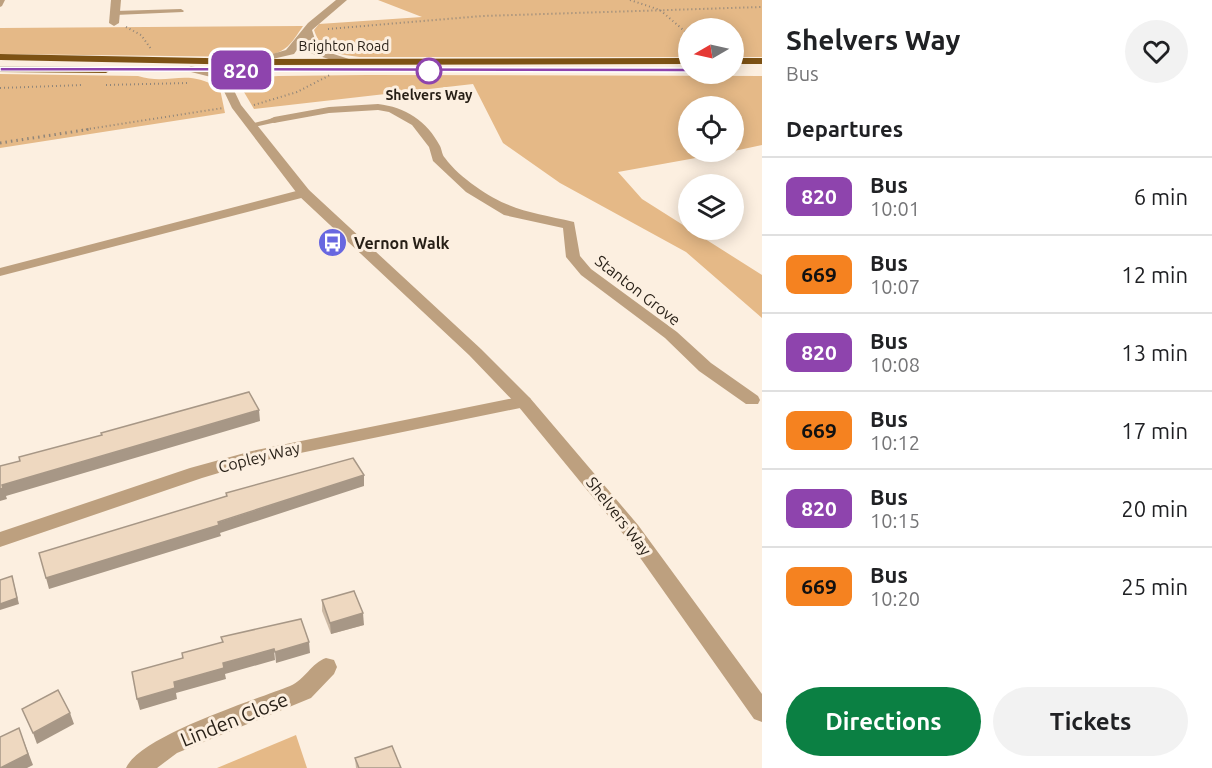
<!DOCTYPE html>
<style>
:root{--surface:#fff;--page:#f2f2f2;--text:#202124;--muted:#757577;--line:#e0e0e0;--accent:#0b8043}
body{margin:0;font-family:Ubuntu,sans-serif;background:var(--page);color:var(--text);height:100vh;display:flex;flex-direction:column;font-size:22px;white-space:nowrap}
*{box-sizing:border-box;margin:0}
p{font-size:20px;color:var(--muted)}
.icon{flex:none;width:33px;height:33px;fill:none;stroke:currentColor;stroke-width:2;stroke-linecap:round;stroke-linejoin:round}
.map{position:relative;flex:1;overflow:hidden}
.details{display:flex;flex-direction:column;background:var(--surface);width:450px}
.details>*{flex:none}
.badge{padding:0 12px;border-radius:9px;font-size:21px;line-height:39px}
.needle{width:39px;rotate:261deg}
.tools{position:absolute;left:678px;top:18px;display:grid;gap:12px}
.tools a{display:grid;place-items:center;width:66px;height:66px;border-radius:50%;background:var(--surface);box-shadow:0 3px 15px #0003;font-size:30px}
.map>.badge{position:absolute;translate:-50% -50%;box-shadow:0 0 0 3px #fff}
h2{padding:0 24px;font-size:22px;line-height:54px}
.round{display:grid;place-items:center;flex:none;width:63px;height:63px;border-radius:32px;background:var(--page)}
.overview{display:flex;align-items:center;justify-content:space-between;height:102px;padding:0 24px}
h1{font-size:28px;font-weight:700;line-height:45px}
.primary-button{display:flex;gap:12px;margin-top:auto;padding:12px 24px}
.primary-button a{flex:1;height:69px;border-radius:36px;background:var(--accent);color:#fff;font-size:24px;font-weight:700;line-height:69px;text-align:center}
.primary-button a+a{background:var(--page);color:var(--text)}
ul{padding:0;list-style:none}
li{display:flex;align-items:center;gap:18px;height:78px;padding:0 24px;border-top:2px solid var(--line)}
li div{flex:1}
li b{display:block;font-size:22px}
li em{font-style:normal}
li .badge{min-width:66px;font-weight:700;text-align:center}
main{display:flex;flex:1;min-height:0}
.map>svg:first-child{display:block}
.green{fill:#e5b987}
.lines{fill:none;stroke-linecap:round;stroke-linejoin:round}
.path-far1{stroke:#908579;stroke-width:2;stroke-dasharray:1 3;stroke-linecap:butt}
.path{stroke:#908579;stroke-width:3;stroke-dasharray:1.5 4;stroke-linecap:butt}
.service{fill:#bda07f;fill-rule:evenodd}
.minor{fill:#bda07f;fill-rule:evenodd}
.tertiary{fill:#bda07f;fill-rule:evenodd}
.trunk{fill:#7d5214;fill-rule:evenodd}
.wall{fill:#cdbaa5}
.shaded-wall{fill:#a79786}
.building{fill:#eed8c0;stroke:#a79786;stroke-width:1.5}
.line{fill:#8e44ad;stroke:#fff;stroke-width:1.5}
.stop-dot{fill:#fff;stroke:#8e44ad;stroke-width:3}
.labels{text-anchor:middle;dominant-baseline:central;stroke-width:6;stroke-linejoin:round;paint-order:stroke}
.far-street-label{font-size:14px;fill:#271f16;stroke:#fcefe0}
.far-stop-label{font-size:14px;font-weight:bold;fill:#271f16;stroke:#fcefe0}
.poi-label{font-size:16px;font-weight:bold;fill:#271f16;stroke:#fcefe0;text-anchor:start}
.street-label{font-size:16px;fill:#271f16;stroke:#fcefe0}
.near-street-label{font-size:20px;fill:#271f16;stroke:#fcefe0}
</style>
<main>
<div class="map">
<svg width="762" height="768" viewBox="0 0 762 768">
<rect width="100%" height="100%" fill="#fcefe0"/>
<!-- green -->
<g class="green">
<path d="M378,0H762V57H734V28H688V57H360C339,54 322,54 314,30L319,24L422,17Z"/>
<path d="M303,26C290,45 288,51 264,57L0,54V28Z"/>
<path d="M0,74L138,76C170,86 187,67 220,89L225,113L0,148Z"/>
<path d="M367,75L762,76V145L734,151V106H688V152H729L618,172L642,199L762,275V318L686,252L560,183L503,143L473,84L254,109L241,87L243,79L278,76Z"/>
<path d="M296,735L307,768H217Z"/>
</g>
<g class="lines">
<!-- path-far1 -->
<g class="path-far1">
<path d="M630,0L660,10L688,34"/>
<path d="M126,27L141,35L151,49"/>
<path d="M328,29L482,16L762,7"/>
<path d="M106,85L188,83"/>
<path d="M0,88L83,85"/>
<path d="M254,105L297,92L330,75"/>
<path d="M82,130L223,108"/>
</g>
<!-- path -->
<path class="path" d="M0,143L91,129"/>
<!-- service -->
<g class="service">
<path d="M0,0H5L2,6L0,7Z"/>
<path d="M181,9L184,11L183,12L115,15L112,13L115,11Z"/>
<path d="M274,118H277V122L250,128L246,125Z"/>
</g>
<!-- minor -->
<g class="minor">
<path d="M111,0H121L119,23L114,26L109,23Z"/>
<path d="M378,104C405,107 427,121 440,146C442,150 442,155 445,158C452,168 465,179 475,186C509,211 535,213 574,222L580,256L591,269L677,332L711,363L758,396L760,400L758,404H746L699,371L665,338L581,275L566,257L563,228L504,215L466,192L433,161L429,147L412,125L389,112L378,110L329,113L274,123L268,120L274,117L329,107Z"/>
<path d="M304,189L309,190L310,193L309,196L0,276V268Z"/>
<path d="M524,396L530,398L532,402L530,406L252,463L202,478L0,547V532L190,468L252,451Z"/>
<path d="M326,658L334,660L337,667L334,674L311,698L177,753L157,768H126C140,736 255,700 290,686C305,680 311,663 326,658Z"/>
</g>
<!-- tertiary -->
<g class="tertiary">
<path d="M336,0H347L312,30L318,49L349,59V63H341L310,53L305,39L294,54L251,64V60L286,50L308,23Z"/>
<path d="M191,66L223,74L230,82L241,105L309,190L481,349L530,398L638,525L762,694V722L754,719L624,535L518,406L469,355L299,196L232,108L220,83L215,78L187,71L186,69Z"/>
</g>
<!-- trunk -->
<g class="trunk">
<path d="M0,54L255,59L688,58V64L255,65L0,60Z"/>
<rect x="734" y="58" width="28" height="6"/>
<path d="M0,66L106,67L111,70L106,73L0,72Z"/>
</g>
</g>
<!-- wall -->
<g class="wall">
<path d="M322,600L364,625L331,634L322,611Z"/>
<path d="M355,758L401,768H356Z"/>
</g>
<!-- shaded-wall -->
<g class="shaded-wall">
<path d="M259,410L260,421L6,496L7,499L0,501V489L2,485Z"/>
<path d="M364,475V486L220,533L221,536L49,589L46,578Z"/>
<path d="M12,576L19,604L0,610V604Z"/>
<path d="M363,613L364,625L331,634L330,623Z"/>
<path d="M309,642L310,653L276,663L275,652Z"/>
<path d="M274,649L275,660L225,674L226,679L176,693L177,699L140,710L137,699L174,682L223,663Z"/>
<path d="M70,713L74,724L37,744L33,733Z"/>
<path d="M23,739L33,765L27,768H0Z"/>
</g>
<!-- building -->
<g class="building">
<path d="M249,392L259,410L2,485L3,488L0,489V466L20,461L19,457L102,435L101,433Z"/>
<path d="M353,458L364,475L218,522L219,525L46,578L39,553L227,496L226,493Z"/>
<path d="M12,576L17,598L0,604V580Z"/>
<path d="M354,591L363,613L330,623L322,600Z"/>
<path d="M301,619L309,642L275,652L274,649L223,663L224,668L174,682L175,688L137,699L132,672L183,658L182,653L223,642L221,637Z"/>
<path d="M58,690L70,713L33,733L22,709Z"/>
<path d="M19,728L28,754L0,768V737Z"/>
<path d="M392,746L401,768H359L355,758Z"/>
</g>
<!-- line -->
<path class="line" d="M0,67L688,68L692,70L688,72L0,71Z"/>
<!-- icons -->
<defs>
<symbol id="bus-disc" viewBox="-11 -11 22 22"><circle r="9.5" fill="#6867e0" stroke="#fcefe0"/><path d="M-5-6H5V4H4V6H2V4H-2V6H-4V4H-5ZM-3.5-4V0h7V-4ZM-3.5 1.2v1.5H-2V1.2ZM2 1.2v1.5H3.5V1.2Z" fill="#fff"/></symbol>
</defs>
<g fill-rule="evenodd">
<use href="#bus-disc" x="316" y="226" width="33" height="33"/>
</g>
<!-- markers -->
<circle class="stop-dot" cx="429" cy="71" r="12"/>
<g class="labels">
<!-- far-street labels -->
<g class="far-street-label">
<text x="344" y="46">Brighton Road</text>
</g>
<!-- far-stop labels -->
<g class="far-stop-label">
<text x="429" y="95">Shelvers Way</text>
</g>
<!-- poi labels -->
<g class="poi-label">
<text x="354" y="243">Vernon Walk</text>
</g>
<!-- street labels -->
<g class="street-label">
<text transform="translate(638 290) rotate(38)">Stanton Grove</text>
<text transform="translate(259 457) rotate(-14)">Copley Way</text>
<text transform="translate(619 516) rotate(52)">Shelvers Way</text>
</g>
<!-- near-street labels -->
<g class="near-street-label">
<text transform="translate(234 719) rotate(-22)">Linden Close</text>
</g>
</g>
</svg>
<div class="tools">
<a><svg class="needle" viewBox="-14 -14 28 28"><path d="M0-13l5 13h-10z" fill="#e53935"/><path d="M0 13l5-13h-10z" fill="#757577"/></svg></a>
<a><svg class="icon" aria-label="locate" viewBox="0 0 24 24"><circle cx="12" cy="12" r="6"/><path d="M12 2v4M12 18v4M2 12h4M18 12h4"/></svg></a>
<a><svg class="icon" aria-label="layers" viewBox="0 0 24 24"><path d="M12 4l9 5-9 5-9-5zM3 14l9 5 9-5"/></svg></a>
</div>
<b class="badge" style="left:241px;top:70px;background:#8e44ad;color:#fff">820</b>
</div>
<section class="details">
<div class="overview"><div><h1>Shelvers Way</h1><p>Bus</p></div><a class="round"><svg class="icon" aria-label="heart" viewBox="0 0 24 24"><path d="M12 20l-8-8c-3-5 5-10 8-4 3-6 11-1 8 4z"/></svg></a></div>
<h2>Departures</h2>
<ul>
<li><span class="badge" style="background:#8e44ad;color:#fff">820</span><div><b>Bus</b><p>10:01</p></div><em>6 min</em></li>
<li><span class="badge" style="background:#f58220;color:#111">669</span><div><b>Bus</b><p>10:07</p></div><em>12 min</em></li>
<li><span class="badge" style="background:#8e44ad;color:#fff">820</span><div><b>Bus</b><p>10:08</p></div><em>13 min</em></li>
<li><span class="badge" style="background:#f58220;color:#111">669</span><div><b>Bus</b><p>10:12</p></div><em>17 min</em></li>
<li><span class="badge" style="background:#8e44ad;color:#fff">820</span><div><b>Bus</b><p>10:15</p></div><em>20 min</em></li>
<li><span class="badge" style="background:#f58220;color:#111">669</span><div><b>Bus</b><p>10:20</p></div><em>25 min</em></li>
</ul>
<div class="primary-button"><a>Directions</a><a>Tickets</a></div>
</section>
</main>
